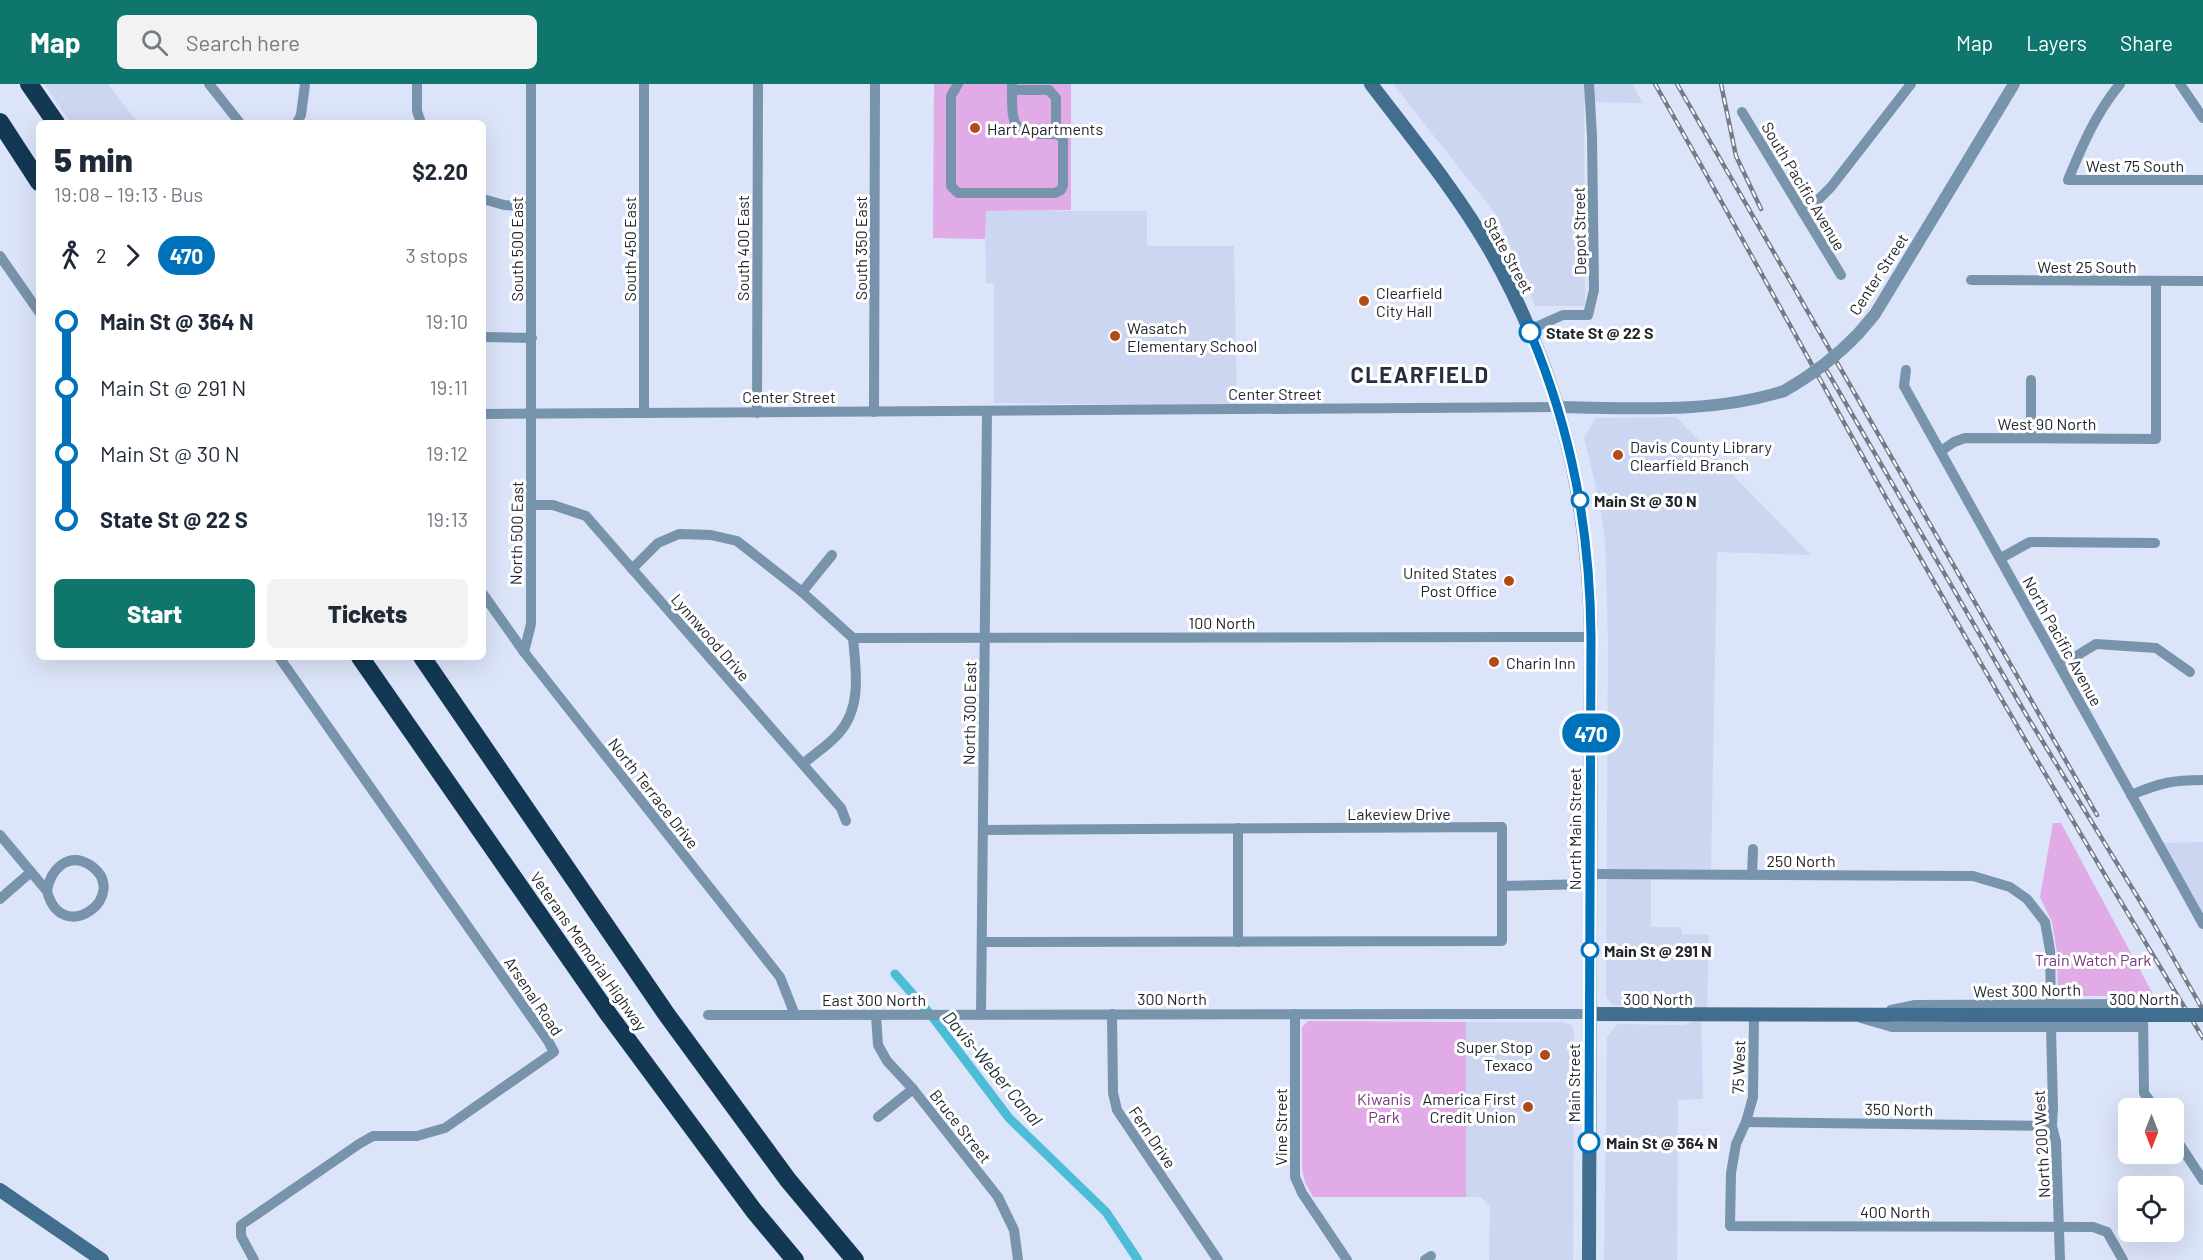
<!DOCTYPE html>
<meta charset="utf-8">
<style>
:root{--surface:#fff;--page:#f2f2f3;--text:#1f2937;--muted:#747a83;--accent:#0f766e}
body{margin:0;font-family:Barlow,sans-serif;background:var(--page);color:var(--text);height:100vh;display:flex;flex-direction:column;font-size:22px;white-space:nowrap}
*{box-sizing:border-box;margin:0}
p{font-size:20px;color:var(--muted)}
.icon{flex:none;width:33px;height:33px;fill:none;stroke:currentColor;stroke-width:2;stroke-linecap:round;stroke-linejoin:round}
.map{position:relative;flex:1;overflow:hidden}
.panel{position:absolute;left:36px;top:36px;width:450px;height:540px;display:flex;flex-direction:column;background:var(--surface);border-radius:9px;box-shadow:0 6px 24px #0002}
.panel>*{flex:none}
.badge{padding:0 12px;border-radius:20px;font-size:21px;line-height:39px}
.needle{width:39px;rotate:180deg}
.tools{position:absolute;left:2118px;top:1014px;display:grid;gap:12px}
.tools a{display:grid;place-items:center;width:66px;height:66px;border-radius:9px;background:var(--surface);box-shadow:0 6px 24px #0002;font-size:30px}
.map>.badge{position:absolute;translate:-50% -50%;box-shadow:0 0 0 3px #fff}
.legs{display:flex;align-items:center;gap:9px;height:66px;padding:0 18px;font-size:20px}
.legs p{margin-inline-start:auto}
.summary{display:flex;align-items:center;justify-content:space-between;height:102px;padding:0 18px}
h1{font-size:33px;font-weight:800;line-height:45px}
.action{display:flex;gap:12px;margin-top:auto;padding:12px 18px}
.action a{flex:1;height:69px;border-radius:9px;background:var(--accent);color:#fff;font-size:24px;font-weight:800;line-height:69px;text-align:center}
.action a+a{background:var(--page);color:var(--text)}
ul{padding:0 18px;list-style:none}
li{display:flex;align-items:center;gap:21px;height:66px;font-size:22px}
li i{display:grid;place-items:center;width:9px;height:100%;margin:0 8px;background:currentColor}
li i::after{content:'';width:15px;height:15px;margin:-8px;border:4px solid;border-radius:50%;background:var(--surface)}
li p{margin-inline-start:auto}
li:first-child i{background:linear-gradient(#0000 50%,currentColor 0)}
li:last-child i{background:linear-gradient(currentColor 50%,#0000 0)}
header{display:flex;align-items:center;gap:36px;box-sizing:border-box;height:84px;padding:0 30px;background:var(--accent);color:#fff}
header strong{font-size:28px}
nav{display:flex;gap:33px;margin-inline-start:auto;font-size:21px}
.search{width:420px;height:54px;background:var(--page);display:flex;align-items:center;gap:15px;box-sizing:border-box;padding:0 21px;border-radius:9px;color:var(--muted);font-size:22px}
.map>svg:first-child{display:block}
.built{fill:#ccd6f1}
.green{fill:#e0abe6}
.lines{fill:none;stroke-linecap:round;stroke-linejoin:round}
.canal{stroke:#4dbcd6;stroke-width:9}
.minor{stroke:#7794ac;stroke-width:10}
.tertiary{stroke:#7794ac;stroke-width:12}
.secondary{stroke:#416d8f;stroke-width:14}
.motorway{stroke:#123853;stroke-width:18}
.rail-casing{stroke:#767b89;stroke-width:4.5}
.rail{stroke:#fff;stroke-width:2;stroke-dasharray:7;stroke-linecap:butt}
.tertiary-bridge{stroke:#7794ac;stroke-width:12}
.secondary-bridge{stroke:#416d8f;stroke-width:14}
.line-1-casing{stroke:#fff;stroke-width:14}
.line-1{stroke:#0072bc;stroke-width:9}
.poi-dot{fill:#af4b18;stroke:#fff;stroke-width:2}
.stop-1-dot{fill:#fff;stroke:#0072bc;stroke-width:3}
.labels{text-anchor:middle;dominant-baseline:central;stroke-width:6;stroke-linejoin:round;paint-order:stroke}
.poi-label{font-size:16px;fill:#24262e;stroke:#fff;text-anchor:start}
.street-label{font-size:16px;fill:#24262e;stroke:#fff}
.stop-label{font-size:16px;font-weight:bold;fill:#24262e;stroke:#fff;text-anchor:start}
.park-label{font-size:16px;fill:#783680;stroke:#fff}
.water-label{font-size:18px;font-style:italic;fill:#1b2e34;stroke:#fff}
.district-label{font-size:22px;font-weight:bold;letter-spacing:1.5px;fill:#292e3e;stroke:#fff}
</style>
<header>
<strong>Map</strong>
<div class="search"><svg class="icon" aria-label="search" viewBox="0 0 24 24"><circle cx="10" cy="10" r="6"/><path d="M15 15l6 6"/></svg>Search here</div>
<nav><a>Map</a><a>Layers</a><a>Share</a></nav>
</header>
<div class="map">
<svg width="2203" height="1176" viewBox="0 0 2203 1176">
<rect width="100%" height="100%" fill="#dce4f9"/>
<!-- built -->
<g class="built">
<path d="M44,0H108L138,39H71Z"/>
<path d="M1393,0H1632L1643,19L1584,18L1585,222H1535L1498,133Z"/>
<path d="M985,127H1147V162H1234L1237,322L994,319V200L986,199Z"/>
<path d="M1676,333L1811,471L1717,468L1711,785H1651V843H1681L1682,850L1709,851L1707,924L1612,921L1606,913L1608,555L1605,456L1600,421L1584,353L1596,334Z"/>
<path d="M2203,758V831L2163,759Z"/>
<path d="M1701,935L1703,1015L1678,1016L1677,1176H1604L1607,953L1618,940L1683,941Z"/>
<path d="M1466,938H1564L1572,942L1574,949L1573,1176H1489L1490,1123L1481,1113H1466Z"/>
</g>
<!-- green -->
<g class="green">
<path d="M934,0H1071V126L986,127L985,155L933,154Z"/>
<path d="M2053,739H2061L2154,912H2058L2057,868L2052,838L2040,813Z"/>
<path d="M1308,937L1466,938V1113H1313L1305,1098L1302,1085V943Z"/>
</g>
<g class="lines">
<!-- canal -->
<path class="canal" d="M895,890L931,931L1009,1034L1106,1128L1138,1176"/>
<!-- minor -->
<g class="minor">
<path d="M209,0L240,39"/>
<path d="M417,0V27L421,39"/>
<path d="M644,0V329"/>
<path d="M958,0L951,12V102L958,109H1055L1061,106L1063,101V54L1056,50"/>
<path d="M1012,0C1012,44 1010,50 1056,50V14L1049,6H1012"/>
<path d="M2120,0C2096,29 2082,62 2068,96H2203"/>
<path d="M2180,0L2203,34"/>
<path d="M1742,28L1841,191"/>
<path d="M297,39L301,31L305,0"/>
<path d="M483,115L504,121L531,123"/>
<path d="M1802,127L1818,116L1831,103L1911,0"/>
<path d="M0,172L39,228"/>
<path d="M1971,196L2203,197"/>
<path d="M1529,246L1563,231H1588L1594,206L1592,52L1589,0"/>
<path d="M483,253L532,254"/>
<path d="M1906,286L1904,302L2203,840"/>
<path d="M2031,296V354"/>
<path d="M874,328L875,0"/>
<path d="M757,329L758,0"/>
<path d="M483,330L1558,323"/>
<path d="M1941,367L1954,358L1965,354L2156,355V197"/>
<path d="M532,421H553L586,432L841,724L846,737"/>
<path d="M2001,474L2030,458L2155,459"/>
<path d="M632,485L658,459L679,450L711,451L737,457L802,508L853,554C856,587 862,623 839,649C829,661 814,670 803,680"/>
<path d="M802,508L832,471"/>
<path d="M483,510L524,568L780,893L795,931"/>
<path d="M853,554L1591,553"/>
<path d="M524,568L531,540V0"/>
<path d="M2060,582L2096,560L2156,564L2190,588"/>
<path d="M2131,711C2160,699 2172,696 2203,696"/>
<path d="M1238,744V858"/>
<path d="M0,751L47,807C62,865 133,810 90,781C68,767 50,786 47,807"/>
<path d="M1590,790L1973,792L2010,803L2027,815L2045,838L2050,866L2051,920"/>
<path d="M1752,791L1753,765"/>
<path d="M1502,802L1590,800"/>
<path d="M0,815L31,788"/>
<path d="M982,858L1502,857V743L983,746"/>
<path d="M1891,926L1915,921L2134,920L2140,922L2143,927L2144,1009L2155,1024"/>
<path d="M1112,930L1113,1009L1117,1026L1218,1176"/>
<path d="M1295,930V1093L1302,1109L1347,1176"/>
<path d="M708,931L1590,930"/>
<path d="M876,931L878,961L887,977L913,1005L998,1113L1014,1146L1018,1176"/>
<path d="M981,931L987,327"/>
<path d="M1754,931L1753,1013L1746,1038L1736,1060L1731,1089L1730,1142L2093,1143L2107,1148L2123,1176"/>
<path d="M1861,934L1892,943H2143"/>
<path d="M2051,943L2053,1023L2052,1042L2056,1058L2060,1176"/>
<path d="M878,1033L913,1005"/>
<path d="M1746,1038L2052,1042"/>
<path d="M2174,1052L2203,1096"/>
<path d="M254,1176L241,1152V1141L359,1060L373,1052H417L445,1044L554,968L548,957L279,573"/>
<path d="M1425,1176L1431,1172"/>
</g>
<!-- tertiary -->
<g class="tertiary">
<path d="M1858,250L1875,230L2014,0"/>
<path d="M1558,323C1633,324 1711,330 1784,307"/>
</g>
<!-- secondary -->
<g class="secondary">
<path d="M1371,0C1412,54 1456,107 1490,166C1559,287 1589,414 1591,553L1589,1176"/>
<path d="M1590,930L1982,931"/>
<path d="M0,1106L102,1176"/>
</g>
<!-- motorway -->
<g class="motorway">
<path d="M29,0L56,39"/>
<path d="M0,38L39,98"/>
<path d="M360,573L609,931L754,1127L795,1176"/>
<path d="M422,573L667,931L788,1096L855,1176"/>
</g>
<defs>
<g id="rail">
<path d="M1655,0C1730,131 1802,264 1876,396C1982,584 2091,770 2203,954"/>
<path d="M1677,0L2097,731"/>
<path d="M1721,0L1736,72L1761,125"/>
<path d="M1827,287L2027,632L2151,835L2203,926"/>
</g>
</defs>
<!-- rail casing -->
<use href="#rail" class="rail-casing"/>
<!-- rail -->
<use href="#rail" class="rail"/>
<!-- tertiary-bridge -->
<path class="tertiary-bridge" d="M1784,307C1812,291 1836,273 1858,250"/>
<!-- secondary-bridge -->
<path class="secondary-bridge" d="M1982,931H2203"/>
</g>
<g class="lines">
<defs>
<path id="line-1" d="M1530,248C1572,348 1590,445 1591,553L1589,1058"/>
</defs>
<!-- line-1 casing -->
<use href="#line-1" class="line-1-casing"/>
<!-- line-1 -->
<use href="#line-1" class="line-1"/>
</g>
<!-- markers -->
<g class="poi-dot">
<circle cx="975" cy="44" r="6"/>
<circle cx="1364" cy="217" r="6"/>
<circle cx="1115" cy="252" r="6"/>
<circle cx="1618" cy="371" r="6"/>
<circle cx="1509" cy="497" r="6"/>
<circle cx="1494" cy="578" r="6"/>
<circle cx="1545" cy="971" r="6"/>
<circle cx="1528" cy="1023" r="6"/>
</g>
<g class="stop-1-dot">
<circle cx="1530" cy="248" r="10"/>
<circle cx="1580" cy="416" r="8"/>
<circle cx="1590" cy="866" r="8"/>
<circle cx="1589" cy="1058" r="10"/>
</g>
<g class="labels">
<!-- poi labels -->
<g class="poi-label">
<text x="987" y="44">Hart Apartments</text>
<text x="1376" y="208">Clearfield<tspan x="1376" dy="18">City Hall</tspan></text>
<text x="1127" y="243">Wasatch<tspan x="1127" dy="18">Elementary School</tspan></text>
<text x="1630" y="362">Davis County Library<tspan x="1630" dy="18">Clearfield Branch</tspan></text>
<text x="1497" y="488" text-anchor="end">United States<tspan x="1497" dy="18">Post Office</tspan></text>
<text x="1506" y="578">Charin Inn</text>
<text x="1533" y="962" text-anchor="end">Super Stop<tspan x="1533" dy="18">Texaco</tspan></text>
<text x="1516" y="1014" text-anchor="end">America First<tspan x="1516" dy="18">Credit Union</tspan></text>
</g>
<!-- street labels -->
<g class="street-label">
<text x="2135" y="81">West 75 South</text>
<text transform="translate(1804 102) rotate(59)">South Pacific Avenue</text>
<text transform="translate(1579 147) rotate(-91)">Depot Street</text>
<text transform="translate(742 164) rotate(-90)">South 400 East</text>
<text transform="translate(860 164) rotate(-90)">South 350 East</text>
<text transform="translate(516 165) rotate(-90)">South 500 East</text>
<text transform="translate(629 165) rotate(-90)">South 450 East</text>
<text transform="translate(1509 171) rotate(61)">State Street</text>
<text x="2087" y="182">West 25 South</text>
<text transform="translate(1878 190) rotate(-57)">Center Street</text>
<text x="1275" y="309">Center Street</text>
<text x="789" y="312">Center Street</text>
<text x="2047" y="339">West 90 North</text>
<text transform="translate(516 449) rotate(-89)">North 500 East</text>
<text x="1222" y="538">100 North</text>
<text transform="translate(711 553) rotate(49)">Lynnwood Drive</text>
<text transform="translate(2063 557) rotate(61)">North Pacific Avenue</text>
<text transform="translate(969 629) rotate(-89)">North 300 East</text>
<text transform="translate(654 709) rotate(52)">North Terrace Drive</text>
<text x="1399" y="729">Lakeview Drive</text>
<text transform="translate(1574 745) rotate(-90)">North Main Street</text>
<text x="1801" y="776">250 North</text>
<text transform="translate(589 867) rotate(55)">Veterans Memorial Highway</text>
<text transform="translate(2027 906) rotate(-1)">West 300 North</text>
<text transform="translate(534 912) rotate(56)">Arsenal Road</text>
<text x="1172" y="914">300 North</text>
<text x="1658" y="914">300 North</text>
<text x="2144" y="914">300 North</text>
<text x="874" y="915">East 300 North</text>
<text transform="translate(1738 983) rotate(-88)">75 West</text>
<text transform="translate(1573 999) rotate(-90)">Main Street</text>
<text transform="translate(1899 1025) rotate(1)">350 North</text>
<text transform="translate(961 1042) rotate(52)">Bruce Street</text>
<text transform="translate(1280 1043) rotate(-90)">Vine Street</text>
<text transform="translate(1153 1053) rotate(56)">Fern Drive</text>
<text transform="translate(2041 1060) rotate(-93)">North 200 West</text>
<text x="1895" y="1127">400 North</text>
</g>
<!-- stop labels -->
<g class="stop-label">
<text x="1546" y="248">State St @ 22 S</text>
<text x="1594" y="416">Main St @ 30 N</text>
<text x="1604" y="866">Main St @ 291 N</text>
<text x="1606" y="1058">Main St @ 364 N</text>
</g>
<!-- park labels -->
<g class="park-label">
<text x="2093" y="875">Train Watch Park</text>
<text x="1384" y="1014">Kiwanis<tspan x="1384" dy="18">Park</tspan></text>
</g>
<!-- water labels -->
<g class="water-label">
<text transform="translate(993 984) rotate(50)">Davis-Weber Canal</text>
</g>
<!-- district labels -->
<g class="district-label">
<text x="1420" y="290">CLEARFIELD</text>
</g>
</g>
</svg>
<div class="tools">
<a><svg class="needle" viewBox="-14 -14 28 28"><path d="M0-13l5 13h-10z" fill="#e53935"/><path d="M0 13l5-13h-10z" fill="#747a83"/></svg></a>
<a><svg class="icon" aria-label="locate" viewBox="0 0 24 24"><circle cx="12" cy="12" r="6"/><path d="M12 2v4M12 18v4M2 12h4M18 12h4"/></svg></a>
</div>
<b class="badge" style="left:1591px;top:649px;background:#0072bc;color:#fff">470</b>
<section class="panel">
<div class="summary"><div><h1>5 min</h1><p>19:08 – 19:13 · Bus</p></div><b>$2.20</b></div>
<div class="legs"><svg class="icon" aria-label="walk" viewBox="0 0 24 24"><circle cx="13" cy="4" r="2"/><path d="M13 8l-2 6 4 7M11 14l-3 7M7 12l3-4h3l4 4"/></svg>2<svg class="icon" aria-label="forward" viewBox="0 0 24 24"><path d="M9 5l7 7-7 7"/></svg><b class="badge" style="background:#0072bc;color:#fff">470</b><p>3 stops</p></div>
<ul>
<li><i style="color:#0072bc"></i><b>Main St @ 364 N</b><p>19:10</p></li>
<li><i style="color:#0072bc"></i><span>Main St @ 291 N</span><p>19:11</p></li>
<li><i style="color:#0072bc"></i><span>Main St @ 30 N</span><p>19:12</p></li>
<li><i style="color:#0072bc"></i><b>State St @ 22 S</b><p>19:13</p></li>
</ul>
<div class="action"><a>Start</a><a>Tickets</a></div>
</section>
</div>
